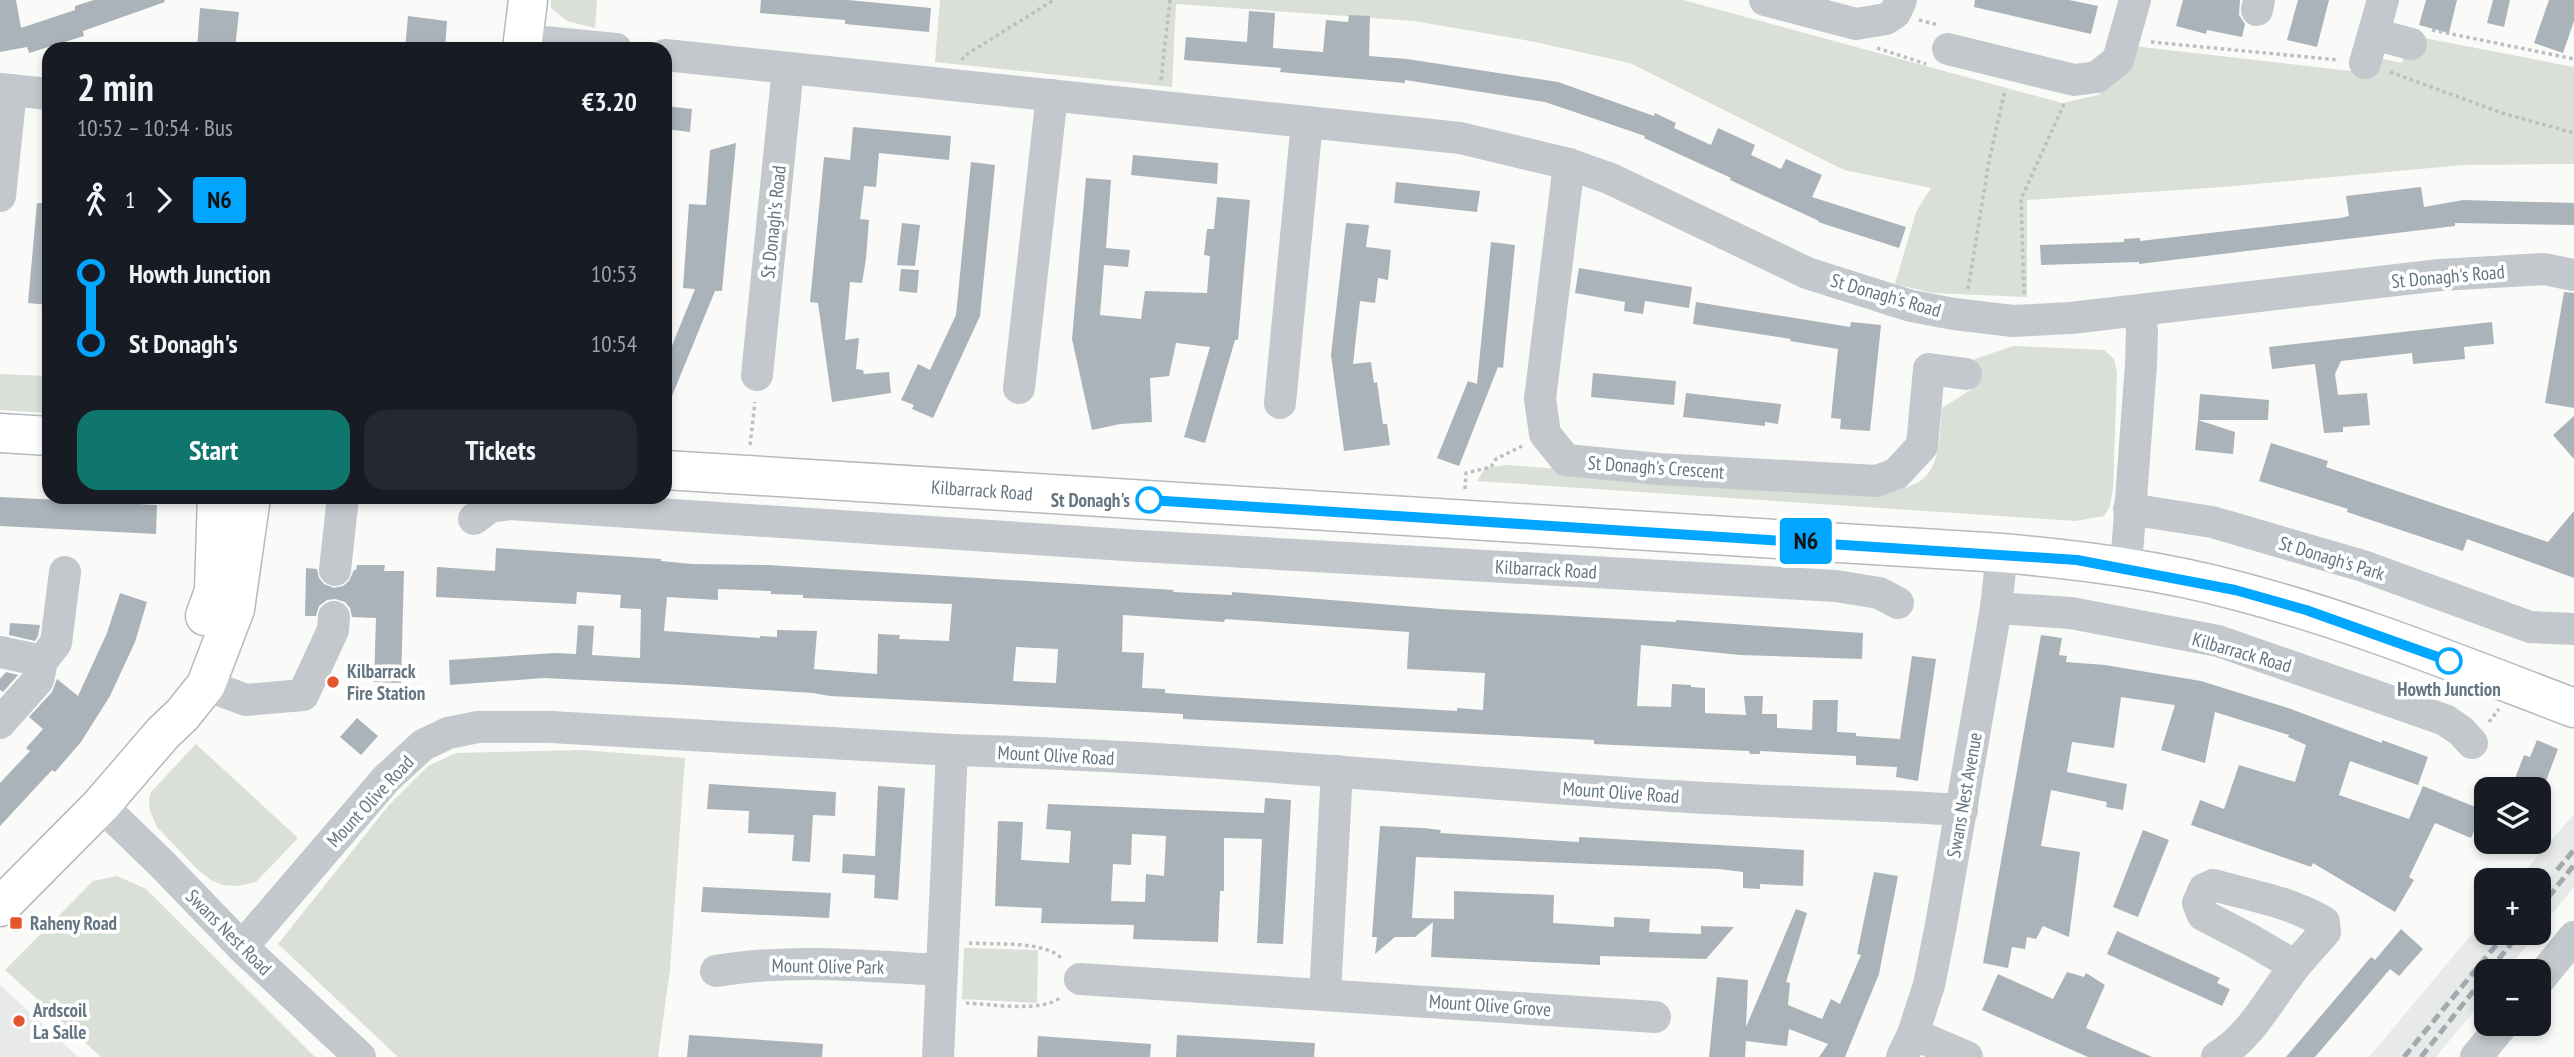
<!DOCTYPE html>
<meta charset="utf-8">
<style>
:root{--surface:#171b24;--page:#242831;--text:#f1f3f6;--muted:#9ea1a6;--accent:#0f766e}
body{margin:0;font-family:"PT Sans Narrow",sans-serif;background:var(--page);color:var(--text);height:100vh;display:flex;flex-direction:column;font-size:26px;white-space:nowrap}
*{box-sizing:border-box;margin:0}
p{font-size:23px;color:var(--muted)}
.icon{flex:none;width:38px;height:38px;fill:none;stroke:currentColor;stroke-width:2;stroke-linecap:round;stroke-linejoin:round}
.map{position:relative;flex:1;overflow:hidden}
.drawer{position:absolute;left:42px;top:42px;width:630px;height:462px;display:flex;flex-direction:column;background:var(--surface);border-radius:21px;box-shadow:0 4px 10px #0003}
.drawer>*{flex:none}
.badge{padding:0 14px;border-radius:5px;font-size:24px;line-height:46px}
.tools{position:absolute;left:2474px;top:777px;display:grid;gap:14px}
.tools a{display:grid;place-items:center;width:77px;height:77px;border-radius:14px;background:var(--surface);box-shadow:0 4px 10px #0003;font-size:35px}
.map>.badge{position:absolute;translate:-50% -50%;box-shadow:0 0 0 4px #fff}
.legs{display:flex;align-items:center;gap:10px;height:77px;padding:0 35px;font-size:23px}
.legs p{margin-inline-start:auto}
.headline{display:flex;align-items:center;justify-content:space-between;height:119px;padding:0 35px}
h1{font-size:38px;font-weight:700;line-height:52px}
.action{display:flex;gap:14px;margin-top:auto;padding:14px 35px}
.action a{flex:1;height:80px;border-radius:21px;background:var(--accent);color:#fff;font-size:28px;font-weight:700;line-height:80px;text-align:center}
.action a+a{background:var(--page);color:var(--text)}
ul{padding:0 35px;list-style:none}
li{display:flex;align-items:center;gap:24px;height:70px;font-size:26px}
li i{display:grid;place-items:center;width:10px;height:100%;margin:0 9px;background:currentColor}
li i::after{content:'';width:18px;height:18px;margin:-9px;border:5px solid;border-radius:50%;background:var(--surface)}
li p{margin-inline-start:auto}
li:first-child i{background:linear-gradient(#0000 50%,currentColor 0)}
li:last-child i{background:linear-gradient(currentColor 50%,#0000 0)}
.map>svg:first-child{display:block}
.built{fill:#e8e9e9}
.green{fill:#dadfd7}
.building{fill:#aab3b9;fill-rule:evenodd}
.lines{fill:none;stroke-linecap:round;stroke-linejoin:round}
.major-casing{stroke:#b5babe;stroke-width:41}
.path{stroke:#bbbfc2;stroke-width:3.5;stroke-dasharray:3.5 3.5;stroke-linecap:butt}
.minor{stroke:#c3c8cc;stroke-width:32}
.major{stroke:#fff;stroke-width:38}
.rail{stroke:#a2aab0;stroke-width:5;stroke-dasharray:10 5;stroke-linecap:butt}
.line-1-casing{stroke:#fff;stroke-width:16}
.line-1{stroke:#00a6ff;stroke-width:10}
.stop-1-dot{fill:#fff;stroke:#00a6ff;stroke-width:3.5}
.poi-dot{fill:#e4572e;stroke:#fff;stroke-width:2.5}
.labels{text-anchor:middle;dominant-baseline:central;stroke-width:7;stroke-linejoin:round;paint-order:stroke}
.street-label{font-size:19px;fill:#657683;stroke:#fff}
.stop-label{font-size:19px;font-weight:bold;fill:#657683;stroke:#fff;text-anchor:end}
.poi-label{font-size:19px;font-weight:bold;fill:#657683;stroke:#fff;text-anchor:start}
</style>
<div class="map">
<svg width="2574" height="1057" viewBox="0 0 2574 1057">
<rect width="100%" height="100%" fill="#fafaf8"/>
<!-- built -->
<g class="built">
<path d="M2574,814V887L2539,930V880H2517Z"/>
<path d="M2487,916V933H2537L2506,971H2487V995L2436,1057H2369Z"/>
<path d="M0,985L78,1057H0Z"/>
</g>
<!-- green -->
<g class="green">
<path d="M551,0H597L595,28L567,21L551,8Z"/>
<path d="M940,0H1683L2062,103L2098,95L2122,75L2133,46L2359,72L2373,57L2402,63L2409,35L2574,67V164L2463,165L2223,187L2027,200V297L1932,293L1895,284L1916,212L1931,188L1844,170L1630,63L1530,41L1414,21L1176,4L1172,87L935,62Z"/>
<path d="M2013,346L2104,350L2114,359L2117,372L2113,489L2110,506L2104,516L2075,521L1477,481L1485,468L1507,465L1886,494C1897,490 1915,486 1923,479C1941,464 1940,429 1942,408L1972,389L1975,359Z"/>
<path d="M0,374L49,376V413L0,410Z"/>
<path d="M196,744L298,838L256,882L238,886L223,885L211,880L197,869L157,827L150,811L149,800L151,792Z"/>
<path d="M582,750L685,758L670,969L658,1057H398L278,944L389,805L428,766L456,753Z"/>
<path d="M117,876L146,889L315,1057H101L5,970L93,881Z"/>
<path d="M964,948L1038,950L1037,1003L962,999Z"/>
</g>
<!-- building -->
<g class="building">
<path d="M0,0H16L21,28L75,10V6L94,0H164L165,2L83,31L84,36L29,53L27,47L0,52Z"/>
<path d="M761,0H848L931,8L929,32L845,24V20L760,13Z"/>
<path d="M1975,0H2069L2098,6L2091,34L1974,7Z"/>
<path d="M2183,0H2240L2239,15L2245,24L2242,37L2207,30L2206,34L2176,26Z"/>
<path d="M2298,0H2329L2317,47L2287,40Z"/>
<path d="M2426,0H2457L2449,33L2419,25Z"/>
<path d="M2493,0H2510L2504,27L2487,23Z"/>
<path d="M2549,0H2574V21L2563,53L2534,43Z"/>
<path d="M200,8L239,12L235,49H197Z"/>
<path d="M1249,11L1275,13L1273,48L1323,52L1326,20L1348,22L1349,15L1370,16L1369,56L1407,59L1558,82L1654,116L1655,113L1676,123L1674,128L1711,145L1718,128L1755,145L1751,155L1781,169L1786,159L1822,175L1812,197L1906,227L1899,248L1818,222L1819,221L1730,180L1731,178L1644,138L1645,136L1545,102L1405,80V83L1301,74L1280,72L1281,68L1184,60L1186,37L1247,42Z"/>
<path d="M408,16L447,21L445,49H405Z"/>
<path d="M665,106L692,109L690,132L665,129Z"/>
<path d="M853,127L951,136L949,160L879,153L876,187L864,186L860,219L869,220L866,259L862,283L850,282L845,340L859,338L856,369L863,370L864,374L889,372L891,393L832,402L818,303L810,302L824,157L850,160Z"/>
<path d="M736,143L722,291H715L665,413V363L695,289L683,288L689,204L706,205L710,150Z"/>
<path d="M1133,155L1218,163L1217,184L1131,175Z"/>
<path d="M971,162L995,165L980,316L933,418L912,409L914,405L901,400L918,364L930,370L956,315Z"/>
<path d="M1086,178L1111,180L1106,248L1130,250L1128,267L1104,265L1100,315L1141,319L1145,291L1207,293L1210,256L1204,255L1207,229H1214L1217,197L1250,200L1238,340H1235L1205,443L1184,437L1210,347L1176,343L1169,376L1150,378L1152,422L1120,424L1092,430L1072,339Z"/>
<path d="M1396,182L1480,191L1477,212L1394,203Z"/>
<path d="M2421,187L2424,207L2463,200L2574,203V225L2455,223V226L2139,264V262L2041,265L2040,245L2124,242V239L2140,238V241L2340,218L2349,216L2346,196Z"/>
<path d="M37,203H49V305L28,303Z"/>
<path d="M902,223L920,225L915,266L897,265Z"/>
<path d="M1346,223L1369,225L1366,247L1391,250L1388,280L1378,278L1375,303L1360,301L1353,364L1371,362L1374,383L1377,382L1383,424H1387L1390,445L1344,451L1331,355Z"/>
<path d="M1491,242L1515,245L1503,368L1498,367L1459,466L1437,458L1468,381L1477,384Z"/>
<path d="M1579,268L1692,287L1689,308L1645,301L1643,314L1624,311L1625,302L1575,293Z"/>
<path d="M901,269L919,270L917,293L899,291Z"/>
<path d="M2564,292L2574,293V408L2545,403Z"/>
<path d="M1696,302L1850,327L1851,322L1881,325L1870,431L1840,429L1841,419L1831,418L1838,349L1790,341L1791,339L1693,324Z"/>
<path d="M2492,322L2494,344L2464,347L2465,359L2413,364L2412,353L2341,361L2335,374L2338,395L2367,393L2370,425L2343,427V432L2324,433L2315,364L2272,369L2269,347Z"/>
<path d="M1593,373L1676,381L1674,405L1591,397Z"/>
<path d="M1686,393L1781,404L1778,424L1765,422V426L1683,417Z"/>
<path d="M2200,394L2269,400L2268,420H2198Z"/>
<path d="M2574,416V459L2553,435Z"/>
<path d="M2198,420L2235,432L2233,454L2195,450Z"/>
<path d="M2271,443L2328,461L2326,467L2548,542L2574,511V578L2467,539L2463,551L2347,512L2348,509L2259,481Z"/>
<path d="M0,497L157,505L156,534L0,526Z"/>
<path d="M496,548L661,559V561L692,564L768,565L1174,590L1173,592L1232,595V592L1441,609L1676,622V620L1863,633L1862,659L1740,655L1641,645L1637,706L1671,707L1672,684L1691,685V687L1705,688V713L1746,715L1744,696H1763L1762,714H1777V728L1812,730L1813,700H1838L1837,732L1856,733V736L1900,739L1912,656L1936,659L1918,781L1896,777L1897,767L1856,765V756L1760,751V754H1750L1749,751L1594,744V740L1183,719V714L830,696L813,693L686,685L544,678L450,685L449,660L555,653L576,654L578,625L594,626L592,655L640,658L641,609L620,608L621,595L577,592L576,604L436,597L437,567L495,571ZM718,589L771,591V594L803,595V598L952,604L949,641L899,639L900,635L878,634L877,674L814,669L817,631L777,630V637L760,636V638L664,631L667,597L718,600ZM1123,615L1224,622L1225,619L1409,632L1407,669L1485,673L1483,710L1457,708V711L1208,696L1165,693V689L1142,688L1144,653L1122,652ZM1016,647L1058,649L1056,683L1013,681Z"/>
<path d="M357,565H385L384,571H404L401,683L374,682L376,618L352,617L350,608L345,602L335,599L327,600L319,606L316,616H305L306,568L317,569L319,578L324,584L334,588L343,586L349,581L354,570H356Z"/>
<path d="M120,593L147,602L135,642L110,696L81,742L55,772L52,770L0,826V783L30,751L26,748L43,729L29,717L52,692L57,679L78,696L107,633Z"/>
<path d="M10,623L40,625L38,636L35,641L9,635Z"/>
<path d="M2041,635L2062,638L2059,655L2067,656L2066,662L2105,665L2201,681L2288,708L2382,743V740L2428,757L2418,785L2350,761L2339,795L2409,819L2423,786L2483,810L2471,838L2435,823L2409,877L2414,880L2395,912L2313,863L2311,867L2191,825L2200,800L2224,809L2239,765L2295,782L2306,745L2288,737L2289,735L2215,712L2205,763L2161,750L2175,705L2121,697L2114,748L2072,742L2067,772L2127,784L2123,810L2106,807L2107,802L2051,790L2041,846L2080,852L2069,937L2043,926L2036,939L2027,937L2025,949L2012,947L2008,968L1983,963Z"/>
<path d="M6,672L18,675L3,692L0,690V679Z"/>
<path d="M357,718L378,736L361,755L340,737Z"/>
<path d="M2537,740L2558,749L2543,789H2511L2524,755L2530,757Z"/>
<path d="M709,784L836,792L835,816L813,815L810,862L792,861L794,835L748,833L749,811L707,809Z"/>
<path d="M878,786L905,788L898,900L874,898L875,875L842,873L843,854L875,856Z"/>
<path d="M1265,798L1291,800L1283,944L1257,943L1262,839L1224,838V891H1220L1218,942L1133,939L1134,925L1041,923L1042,908L995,906L998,821L1023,822L1021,860L1069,863L1071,831L1046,829L1048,804L1264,813ZM1132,834L1166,836L1164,876L1146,874L1145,902L1111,901L1113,864L1131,865Z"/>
<path d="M1380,826L1423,828L1441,830L1440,833L1579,842V837L1804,850L1803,886L1760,884V889L1743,888V872L1719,869L1416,857L1412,918L1454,919V891L1554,895L1553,923L1614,927V917L1650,919L1649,932L1701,934V926L1734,927L1706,959L1600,956V965L1431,957L1433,922L1415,937H1395L1375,954L1377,937H1372Z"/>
<path d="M2143,830L2169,840L2138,917L2113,907Z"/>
<path d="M1874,872L1898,876L1879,974L1845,1057H1819L1828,1044L1789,1029L1787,1046L1746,1041L1745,1057H1709L1717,977L1748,980L1746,1027L1796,909L1807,913L1786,982L1790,983L1788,1005L1822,1019L1831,999L1840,1004L1861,955L1857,954Z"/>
<path d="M703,887L831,893L829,918L701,912Z"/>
<path d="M2401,929L2423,949L2399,976L2390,969L2315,1057H2286L2371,957L2375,960Z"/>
<path d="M2117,931L2220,978L2217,983L2230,989L2222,1006L2107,954Z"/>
<path d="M2067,972L2084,977L2086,973L2105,985L2086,1028L2152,1057H2088L1982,1010L1998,974L2053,999Z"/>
<path d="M689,1035L823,1044L822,1057H687Z"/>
<path d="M1177,1035L1315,1043L1314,1057H1176Z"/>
<path d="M1038,1036L1151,1044L1150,1057H1037Z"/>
</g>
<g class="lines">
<defs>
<g id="major">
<path d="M522,49L528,0"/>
<path d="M0,433L49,436"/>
<path d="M665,470L2002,553C2081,560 2161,570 2238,591C2353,621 2463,666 2574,708"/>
<path d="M205,616L214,591L217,497"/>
<path d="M0,907L101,805L163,733L182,715L206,685L235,609L251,497"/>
</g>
</defs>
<!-- major casing -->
<use href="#major" class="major-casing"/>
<!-- path -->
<g class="path">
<path d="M1919,20L1939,25"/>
<path d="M2432,30L2574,59"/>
<path d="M2151,42L2339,60"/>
<path d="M1877,48L1926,64"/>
<path d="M962,60L964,56L1054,0"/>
<path d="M2390,72L2505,114L2574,133"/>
<path d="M1161,80L1170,0"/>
<path d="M1968,289L1989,161L2005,90"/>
<path d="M2024,294L2021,199L2064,104"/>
<path d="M750,445L755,402"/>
<path d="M1465,489L1466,473L1491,467L1496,459L1522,446"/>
<path d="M2489,722L2499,709"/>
<path d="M969,943C994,945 1045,940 1062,959"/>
<path d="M966,1003C991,1004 1043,1013 1061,997"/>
</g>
<!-- minor -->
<g class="minor">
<path d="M1765,0L1856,24L1886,19L1895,13L1901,0"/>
<path d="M2257,10L2259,0"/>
<path d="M2374,34L2411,44"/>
<path d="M523,40L616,49"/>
<path d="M1948,49L2074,80L2097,77L2118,60L2135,0"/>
<path d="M665,55L1460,138L1569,164L1611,179L1807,273L1911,306L1954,314L2013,321L2071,318L2440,275L2544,269L2574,275"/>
<path d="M2365,63L2383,0"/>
<path d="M0,89L49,94"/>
<path d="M1569,164L1540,399L1545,434L1566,460L1659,469L1876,481L1896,474L1922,446L1929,369L1966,374"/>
<path d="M0,196L11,90"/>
<path d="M757,375L788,68"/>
<path d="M1019,388L1052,95"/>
<path d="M1280,403L1307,122"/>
<path d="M2129,509L2212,522L2363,566L2530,627L2574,629"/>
<path d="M474,519L490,507L510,504L1140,546L1836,586L1879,593L1898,603"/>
<path d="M2126,567L2141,364L2142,331L2139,312"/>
<path d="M335,570L343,497"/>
<path d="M1996,608L2071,613L2218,641L2445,720L2461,731L2472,743"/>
<path d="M0,652L42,661"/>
<path d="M206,685L246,700L303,695L333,630L334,617"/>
<path d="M0,723L38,680L42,661L56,643L65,572"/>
<path d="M101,805L161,863L242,947L360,1057"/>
<path d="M242,947L386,779L423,745L448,733L478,727H551L952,750C1192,756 1432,781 1671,796C1768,802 1865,804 1962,810"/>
<path d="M716,971C791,958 866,966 941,970"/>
<path d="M1080,979L1655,1017"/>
<path d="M2539,980L2574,937"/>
<path d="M1325,994L1337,771"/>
<path d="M1913,1034L1967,1057"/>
<path d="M938,1057L952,750"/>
<path d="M1902,1057L1913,1034L1929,985L1941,925L1996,608L2002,553"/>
<path d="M2217,1057C2253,1035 2270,997 2296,965C2305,954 2315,943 2325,932L2324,922C2290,902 2250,895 2213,885L2204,889L2198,903L2203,915L2251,940L2295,966"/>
<path d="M2476,1057L2503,1024"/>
</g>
<!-- major -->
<use href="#major" class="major"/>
<!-- rail -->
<g class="rail">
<path d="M2557,870L2574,850"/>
<path d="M2539,909L2574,865"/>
<path d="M2489,971L2520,933"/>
<path d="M2404,1057L2506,933"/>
<path d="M2421,1057L2487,974"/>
</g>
</g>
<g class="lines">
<defs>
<path id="line-1" d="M1149,500L2077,560L2235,590L2306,610L2449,661"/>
</defs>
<!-- line-1 casing -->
<use href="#line-1" class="line-1-casing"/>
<!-- line-1 -->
<use href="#line-1" class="line-1"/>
</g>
<!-- markers -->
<g class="stop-1-dot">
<circle cx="1149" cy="500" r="12"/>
<circle cx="2449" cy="661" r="12"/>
</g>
<g class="poi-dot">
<circle cx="333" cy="682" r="7"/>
<rect x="9" y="916" width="14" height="14" rx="3.5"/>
<circle cx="19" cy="1021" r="7"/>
</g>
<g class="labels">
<!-- street labels -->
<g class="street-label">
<text transform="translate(773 222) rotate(-84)">St Donagh's Road</text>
<text transform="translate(2448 276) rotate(-5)">St Donagh's Road</text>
<text transform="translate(1886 295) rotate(16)">St Donagh's Road</text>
<text transform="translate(1656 467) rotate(4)">St Donagh's Crescent</text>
<text transform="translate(982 490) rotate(4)">Kilbarrack Road</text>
<text transform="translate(2332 558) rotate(17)">St Donagh's Park</text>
<text transform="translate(1546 569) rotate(3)">Kilbarrack Road</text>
<text transform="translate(2242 652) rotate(16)">Kilbarrack Road</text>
<text transform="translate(1056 755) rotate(3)">Mount Olive Road</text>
<text transform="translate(1621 792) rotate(4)">Mount Olive Road</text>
<text transform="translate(1964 795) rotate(-80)">Swans Nest Avenue</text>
<text transform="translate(370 801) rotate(-47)">Mount Olive Road</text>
<text transform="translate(229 932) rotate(45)">Swans Nest Road</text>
<text transform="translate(828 966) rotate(1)">Mount Olive Park</text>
<text transform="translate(1490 1005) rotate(4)">Mount Olive Grove</text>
</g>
<!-- stop labels -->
<g class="stop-label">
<text x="1130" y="500">St Donagh's</text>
<text x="2449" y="689" text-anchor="middle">Howth Junction</text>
</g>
<!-- poi labels -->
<g class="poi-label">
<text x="347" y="671">Kilbarrack<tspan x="347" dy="22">Fire Station</tspan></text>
<text x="30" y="923">Raheny Road</text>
<text x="33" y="1010">Ardscoil<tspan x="33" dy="22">La Salle</tspan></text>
</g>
</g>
</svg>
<div class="tools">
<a><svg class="icon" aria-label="layers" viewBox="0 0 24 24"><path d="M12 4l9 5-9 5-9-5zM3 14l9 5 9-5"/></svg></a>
<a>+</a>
<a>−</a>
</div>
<b class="badge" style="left:1806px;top:541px;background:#00a6ff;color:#111">N6</b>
<section class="drawer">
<div class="headline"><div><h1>2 min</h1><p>10:52 – 10:54 · Bus</p></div><b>€3.20</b></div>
<div class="legs"><svg class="icon" aria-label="walk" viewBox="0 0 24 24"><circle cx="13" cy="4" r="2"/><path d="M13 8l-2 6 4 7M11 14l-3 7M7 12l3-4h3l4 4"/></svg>1<svg class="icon" aria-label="forward" viewBox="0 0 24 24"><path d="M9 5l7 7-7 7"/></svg><b class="badge" style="background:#00a6ff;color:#111">N6</b></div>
<ul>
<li><i style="color:#00a6ff"></i><b>Howth Junction</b><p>10:53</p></li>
<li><i style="color:#00a6ff"></i><b>St Donagh's</b><p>10:54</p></li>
</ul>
<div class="action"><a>Start</a><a>Tickets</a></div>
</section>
</div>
